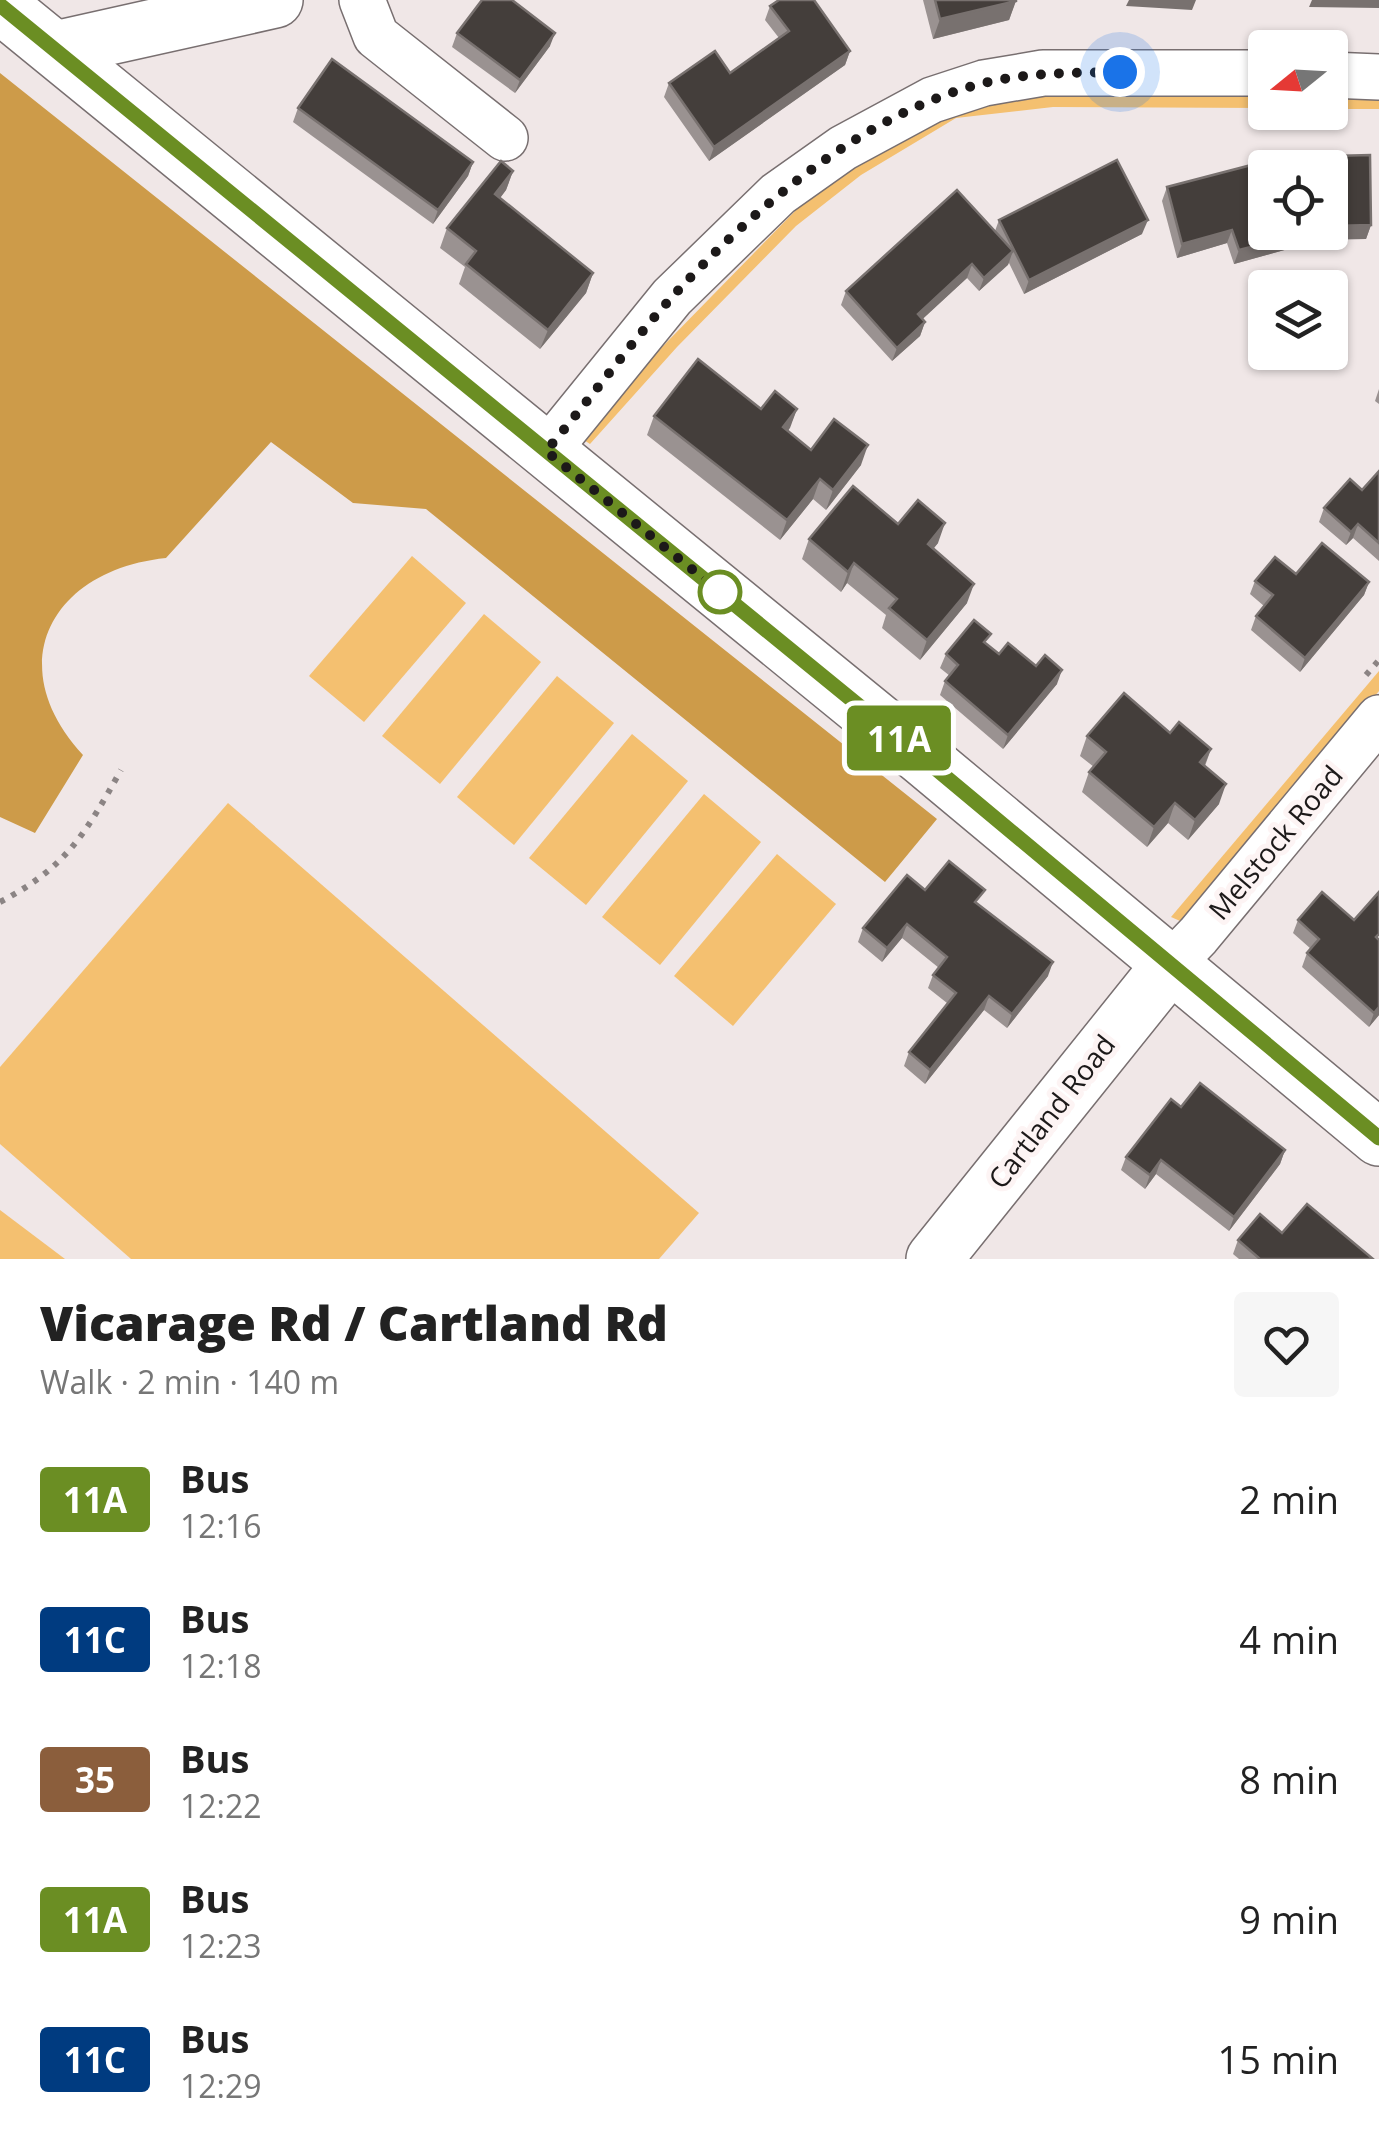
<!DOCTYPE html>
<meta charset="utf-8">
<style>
:root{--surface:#fff;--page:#f6f6f6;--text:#222;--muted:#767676}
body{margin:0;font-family:"Open Sans",sans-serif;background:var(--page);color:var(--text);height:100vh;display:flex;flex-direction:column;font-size:38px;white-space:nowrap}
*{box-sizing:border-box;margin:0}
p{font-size:32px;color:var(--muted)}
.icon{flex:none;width:55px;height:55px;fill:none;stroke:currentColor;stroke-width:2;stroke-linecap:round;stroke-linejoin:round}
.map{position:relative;height:1259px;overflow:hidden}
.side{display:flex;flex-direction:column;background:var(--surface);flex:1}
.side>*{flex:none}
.badge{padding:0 20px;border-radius:8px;font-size:35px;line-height:65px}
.needle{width:65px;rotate:252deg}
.fabs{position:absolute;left:1248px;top:30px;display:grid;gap:20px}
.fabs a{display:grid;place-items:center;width:100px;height:100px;border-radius:10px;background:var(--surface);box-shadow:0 2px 8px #0004;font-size:50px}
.you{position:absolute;width:50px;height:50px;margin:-25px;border:8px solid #fff;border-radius:50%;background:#1a73e8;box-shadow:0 0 0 15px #1a73e833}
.map>.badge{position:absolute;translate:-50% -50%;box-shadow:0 0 0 5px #fff}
.round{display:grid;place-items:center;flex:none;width:105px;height:105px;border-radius:10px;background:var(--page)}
.head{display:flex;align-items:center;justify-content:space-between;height:170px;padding:0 40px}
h1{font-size:48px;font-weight:800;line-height:75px}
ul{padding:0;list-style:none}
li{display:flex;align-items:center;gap:30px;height:140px;padding:0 40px}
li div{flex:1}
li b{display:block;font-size:38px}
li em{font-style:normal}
li .badge{min-width:110px;font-weight:700;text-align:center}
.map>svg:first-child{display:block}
.green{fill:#f4c070}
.forest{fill:#cd9b49}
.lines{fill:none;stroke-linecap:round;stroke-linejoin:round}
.minor-casing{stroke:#786f70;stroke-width:48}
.tertiary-casing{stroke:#786f70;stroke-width:58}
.primary-casing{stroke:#786f70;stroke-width:58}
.path{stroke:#8b8484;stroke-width:6;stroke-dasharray:5 8;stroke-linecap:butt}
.minor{stroke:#fff;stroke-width:45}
.tertiary{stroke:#fff;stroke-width:55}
.primary{stroke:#fff;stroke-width:55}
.wall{fill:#9a9291}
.shaded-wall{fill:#78716f}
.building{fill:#443e3b;stroke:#78716f;stroke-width:2.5}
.line-casing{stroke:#fff;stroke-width:22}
.line{stroke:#6b8e23;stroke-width:15}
.walk{stroke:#1c1919;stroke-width:10;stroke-dasharray:0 18}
.stop-dot{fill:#fff;stroke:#6b8e23;stroke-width:5}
.labels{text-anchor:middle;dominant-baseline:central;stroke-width:10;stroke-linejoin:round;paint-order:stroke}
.street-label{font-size:28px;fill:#1c1919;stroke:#fdf4f4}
</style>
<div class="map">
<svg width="1379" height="1259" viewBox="0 0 1379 1259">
<rect width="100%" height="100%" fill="#f0e7e7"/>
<!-- green -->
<g class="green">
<path d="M1048,90L1265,92V108L1053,107L956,118L861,175L796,226L677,347L590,444L576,435L799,207L850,161L942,110Z"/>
<rect x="1330" y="92" width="49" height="17"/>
<path d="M412,556L466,603L364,722L309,676Z"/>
<path d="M484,614L541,662L440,784L382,736Z"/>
<path d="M1379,671V691L1187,924L1171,917Z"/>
<path d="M557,676L614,723L514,845L457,797Z"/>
<path d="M632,734L688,781L586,905L529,858Z"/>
<path d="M704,794L761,842L660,965L602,917Z"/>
<path d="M228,803L699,1213L659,1259H131L0,1144V1067Z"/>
<path d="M777,854L836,904L733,1026L674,976Z"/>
<path d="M0,1210L65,1259H0Z"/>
</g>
<!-- forest -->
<path class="forest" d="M0,73L937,819L885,882L426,509L353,503L271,442L166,558C51,570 0,665 83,755L35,833L0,817Z"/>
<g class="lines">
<defs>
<g id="minor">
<path d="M362,0L376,36L505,138"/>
<path d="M1330,75L1379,77"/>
<path d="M547,451L672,297L778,194L843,148L932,100L984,83L1043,73H1265"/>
<path d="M1170,965L1198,936L1379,718"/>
</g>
<g id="tertiary">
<path d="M55,49L275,0"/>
<path d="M934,1259L1170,965"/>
</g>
<path id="primary" d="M0,5L923,758L1379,1138"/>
</defs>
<!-- minor casing -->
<use href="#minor" class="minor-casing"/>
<!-- tertiary casing -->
<use href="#tertiary" class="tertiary-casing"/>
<!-- primary casing -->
<use href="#primary" class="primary-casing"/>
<!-- path -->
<g class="path">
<path d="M1366,675L1379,660"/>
<path d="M0,902C67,867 85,834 121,770"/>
</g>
<!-- minor -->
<use href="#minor" class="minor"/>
<!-- tertiary -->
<use href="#tertiary" class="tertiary"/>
<!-- primary -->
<use href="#primary" class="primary"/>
</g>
<!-- wall -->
<g class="wall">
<path d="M923,0H1016L1009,20L933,39Z"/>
<path d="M770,6L850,51L845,65L709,161L664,97L669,83L730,73L779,38L765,20Z"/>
<path d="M457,33L550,46L515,93L452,47Z"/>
<path d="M298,108L473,162L468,176L433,224L293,122Z"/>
<path d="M1370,155L1371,225L1366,239L1291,240L1288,249L1234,264L1227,243L1177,258L1162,201L1167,187L1286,156L1287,168H1265V232H1330V168H1289L1293,157Z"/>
<path d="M513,171L506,190L500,198L593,273L586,293L540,349L459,284L465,267L440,248L447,228Z"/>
<path d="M999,220L1142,234L1024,294L1009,263L979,291L967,278L922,319L925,322L920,336L892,361L841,305L846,291L995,231Z"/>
<path d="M1379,389V404L1375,401Z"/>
<path d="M797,409L788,431L811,450L861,465L826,510L813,499L780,540L647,435L654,416Z"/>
<path d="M1379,471V561L1353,538L1346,545L1319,522L1324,508L1362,490Z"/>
<path d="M898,524L938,543L933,549L967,603L920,660L882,628L886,615L847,583L841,592L802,559L809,539Z"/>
<path d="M1296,574L1369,582L1364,595L1300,672L1251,630L1256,616L1264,606L1250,594L1255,581Z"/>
<path d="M987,644L999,654L1057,684L1003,749L940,695L945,681L950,676L940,668L946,654Z"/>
<path d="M1170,733L1211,749L1205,766L1219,804L1188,840L1168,823L1147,847L1082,792L1089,772L1094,767L1080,756L1087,736Z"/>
<path d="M925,890L979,905L1048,976L1007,1028L984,1010L925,1084L904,1066L909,1052L947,1003L928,988L933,975L939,968L902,938L882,962L858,942L863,928Z"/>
<path d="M1322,892L1379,1015L1369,1027L1302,967L1307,953L1311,949L1293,933L1298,920Z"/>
<path d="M1181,1107L1285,1150L1280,1164L1229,1231L1156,1174L1145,1189L1121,1170L1126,1157Z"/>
<path d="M1282,1233L1373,1259H1239L1233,1254L1238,1240Z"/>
</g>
<!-- shaded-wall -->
<g class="shaded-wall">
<path d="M1129,0H1196L1192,10L1126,6Z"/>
<path d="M1312,0H1379V8L1309,7Z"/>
<path d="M1016,1L1009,20L933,39L940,19Z"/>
<path d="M555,33L550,46L515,93L520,80Z"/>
<path d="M850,51L845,65L709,161L714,147Z"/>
<path d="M473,162L468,176L433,224L438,210Z"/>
<path d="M513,171L506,190L488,214L495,194Z"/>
<path d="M1148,220L1142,234L1024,294L1029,280Z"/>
<path d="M1371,225L1366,239L1291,240L1288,249L1234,264L1239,250L1292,232H1330V226Z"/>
<path d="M1232,230L1227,243L1177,258L1182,244Z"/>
<path d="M1013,251L1008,265L979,291L984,278Z"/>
<path d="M972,264L967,278L913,328L918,314Z"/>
<path d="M593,273L586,293L540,349L548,330Z"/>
<path d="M925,322L920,336L892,361L897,348Z"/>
<path d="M797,409L790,428L775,447L783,427Z"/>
<path d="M868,445L861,465L826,510L833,490Z"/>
<path d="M820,479L813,499L780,540L787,520Z"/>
<path d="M945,523L938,543L921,564L928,544Z"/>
<path d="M1358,524L1353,538L1346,545L1351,532Z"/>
<path d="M854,563L847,583L841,592L848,572Z"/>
<path d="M1369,582L1364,595L1300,672L1305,658Z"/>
<path d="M974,584L967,603L920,660L927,640Z"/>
<path d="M1062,670L1057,684L1003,749L1008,735Z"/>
<path d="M1211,749L1203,769L1200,762Z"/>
<path d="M1226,784L1219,804L1188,840L1195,820Z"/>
<path d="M1175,803L1168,823L1147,847L1154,827Z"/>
<path d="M907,924L902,938L882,962L887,948Z"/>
<path d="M1053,962L1048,976L1007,1028L1012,1014Z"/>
<path d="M989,996L984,1010L925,1084L930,1070Z"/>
<path d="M1379,1007V1015L1369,1027L1374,1013Z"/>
<path d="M1285,1150L1280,1164L1229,1231L1234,1217Z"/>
<path d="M1161,1160L1156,1174L1145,1189L1150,1175Z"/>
</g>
<!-- building -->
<g class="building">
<path d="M482,0H512L555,33L520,80L457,33Z"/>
<path d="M779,0H814L850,51L714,147L669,83L715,51L730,73L789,31L770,6Z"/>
<path d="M935,0H1016V1L940,19Z"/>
<path d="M332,59L473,162L438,210L298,108Z"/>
<path d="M1370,155L1371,225L1330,226V168H1293V157Z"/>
<path d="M1286,156L1287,168H1265V232H1292L1293,236L1239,250L1232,230L1182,244L1167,187Z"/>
<path d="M1117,160L1148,220L1029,280L999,220Z"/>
<path d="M501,161L513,171L495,194L593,273L548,330L466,264L476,251L447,228Z"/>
<path d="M957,190L1013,251L984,278L972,264L918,314L925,322L897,348L846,291Z"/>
<path d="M698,359L761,409L775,391L797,409L783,427L811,450L834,419L868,445L833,490L820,479L787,520L654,416Z"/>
<path d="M1379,471V543L1358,524L1351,532L1324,508L1350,479L1362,490Z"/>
<path d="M853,486L898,524L918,500L945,523L928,544L974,584L927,640L889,608L897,599L854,563L848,572L809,539Z"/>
<path d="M1322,543L1369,582L1305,658L1256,616L1273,595L1255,581L1275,557L1296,574Z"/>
<path d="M974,620L991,634L984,642L999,654L1008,643L1036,666L1045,655L1062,670L1008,735L945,681L958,665L946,654Z"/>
<path d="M1124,693L1170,733L1179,722L1211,749L1200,762L1226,784L1195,820L1175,803L1154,827L1089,772L1106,752L1087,736Z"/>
<path d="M949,861L985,890L975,902L1053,962L1012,1014L989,996L930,1070L909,1052L956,993L933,975L947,957L907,924L887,948L863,928L907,875L925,890Z"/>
<path d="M1322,892L1354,920L1379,892V934L1376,937L1379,940V1007L1374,1013L1307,953L1319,939L1298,920Z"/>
<path d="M1200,1083L1285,1150L1234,1217L1161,1160L1150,1175L1126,1157L1171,1099L1181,1107Z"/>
<path d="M1307,1204L1373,1259H1260L1238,1240L1260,1214L1282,1233Z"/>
</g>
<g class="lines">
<defs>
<path id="line" d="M0,5L923,758L1379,1138"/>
</defs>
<!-- line casing -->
<use href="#line" class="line-casing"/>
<!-- line -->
<use href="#line" class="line"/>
<!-- walk -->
<path class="walk" d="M720,592L546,451C589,401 628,346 672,297C754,208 864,113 984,83C1029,72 1074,73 1120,72"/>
</g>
<!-- markers -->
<circle class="stop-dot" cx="720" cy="592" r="20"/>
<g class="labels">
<!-- street labels -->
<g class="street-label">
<text transform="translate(1275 842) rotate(-50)">Melstock Road</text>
<text transform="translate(1051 1111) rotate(-52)">Cartland Road</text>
</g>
</g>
</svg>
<div class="fabs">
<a><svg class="needle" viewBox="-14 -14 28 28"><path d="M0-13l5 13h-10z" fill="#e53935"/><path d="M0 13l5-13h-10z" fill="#767676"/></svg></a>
<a><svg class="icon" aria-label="locate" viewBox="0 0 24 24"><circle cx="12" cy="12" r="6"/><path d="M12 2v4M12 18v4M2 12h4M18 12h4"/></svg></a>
<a><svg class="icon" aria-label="layers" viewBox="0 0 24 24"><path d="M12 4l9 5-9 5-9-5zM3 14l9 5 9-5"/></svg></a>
</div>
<div class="you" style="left:1120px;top:72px"></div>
<b class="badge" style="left:899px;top:738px;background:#6b8e23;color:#fff">11A</b>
</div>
<section class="side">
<div class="head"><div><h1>Vicarage Rd / Cartland Rd</h1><p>Walk · 2 min · 140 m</p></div><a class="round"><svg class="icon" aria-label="heart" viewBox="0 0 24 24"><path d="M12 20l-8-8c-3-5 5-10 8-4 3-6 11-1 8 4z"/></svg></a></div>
<ul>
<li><span class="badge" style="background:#6b8e23;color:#fff">11A</span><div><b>Bus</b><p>12:16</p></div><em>2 min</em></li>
<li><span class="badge" style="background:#003b80;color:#fff">11C</span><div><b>Bus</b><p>12:18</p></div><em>4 min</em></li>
<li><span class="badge" style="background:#8b5e3c;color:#fff">35</span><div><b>Bus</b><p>12:22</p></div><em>8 min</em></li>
<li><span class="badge" style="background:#6b8e23;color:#fff">11A</span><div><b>Bus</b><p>12:23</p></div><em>9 min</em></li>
<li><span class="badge" style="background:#003b80;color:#fff">11C</span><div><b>Bus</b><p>12:29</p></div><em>15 min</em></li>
</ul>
</section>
